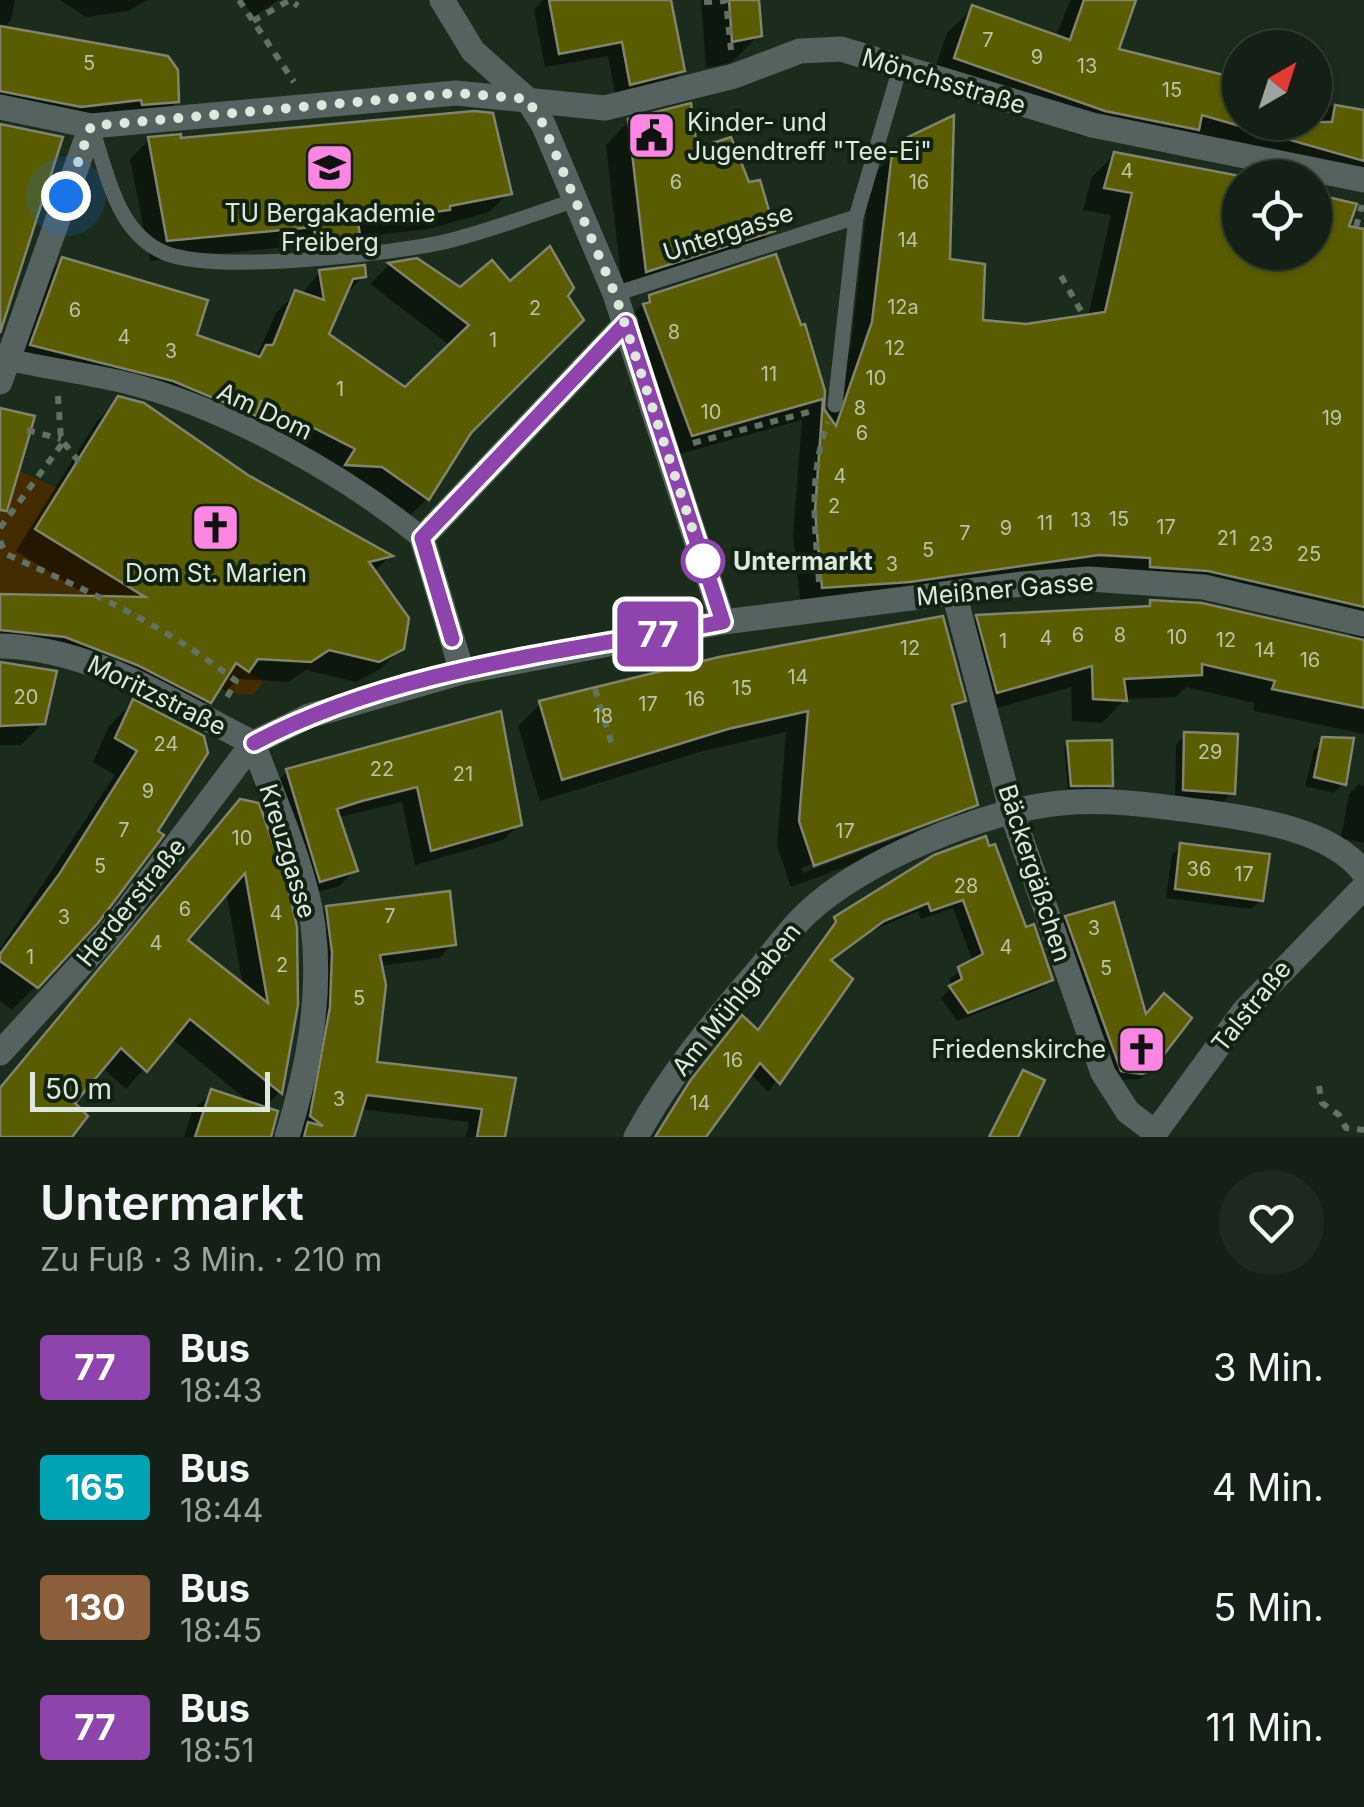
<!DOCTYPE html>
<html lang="de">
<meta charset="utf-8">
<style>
:root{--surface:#142015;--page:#1d281e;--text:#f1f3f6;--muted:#9da3a0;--line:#333e34}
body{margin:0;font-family:Inter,sans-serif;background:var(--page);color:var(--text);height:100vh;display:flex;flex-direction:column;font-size:38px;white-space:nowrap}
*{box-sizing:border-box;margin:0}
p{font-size:32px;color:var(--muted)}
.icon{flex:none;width:55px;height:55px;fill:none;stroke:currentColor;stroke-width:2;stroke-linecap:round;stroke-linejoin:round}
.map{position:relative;height:1137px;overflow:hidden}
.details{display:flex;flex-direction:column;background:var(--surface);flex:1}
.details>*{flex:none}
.badge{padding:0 20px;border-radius:8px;font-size:35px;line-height:65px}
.needle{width:65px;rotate:39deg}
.buttons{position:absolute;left:1222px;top:30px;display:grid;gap:20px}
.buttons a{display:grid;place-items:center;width:110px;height:110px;border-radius:50%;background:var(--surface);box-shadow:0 2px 8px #0004,0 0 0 2px var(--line);font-size:50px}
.scale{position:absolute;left:30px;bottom:25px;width:240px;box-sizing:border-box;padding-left:10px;border:5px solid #dde8dd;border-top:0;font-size:28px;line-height:35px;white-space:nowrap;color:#dde8dd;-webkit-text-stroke:8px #112212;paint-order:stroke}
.you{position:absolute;width:50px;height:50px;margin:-25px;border:8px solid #fff;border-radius:50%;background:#1a73e8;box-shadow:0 0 0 15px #1a73e833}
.map>.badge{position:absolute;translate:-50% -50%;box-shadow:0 0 0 5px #fff}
.round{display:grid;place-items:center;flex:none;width:105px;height:105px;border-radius:52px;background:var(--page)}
.head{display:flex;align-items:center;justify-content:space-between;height:170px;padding:0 40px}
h1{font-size:48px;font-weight:600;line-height:75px}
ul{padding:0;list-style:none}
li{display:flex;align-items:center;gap:30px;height:120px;padding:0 40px}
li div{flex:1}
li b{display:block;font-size:38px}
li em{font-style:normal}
li .badge{min-width:110px;font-weight:700;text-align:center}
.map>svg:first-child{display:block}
.green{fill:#432c00}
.shadow{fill:#0007;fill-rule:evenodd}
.building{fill:#595c00;stroke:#82846b;stroke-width:2.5;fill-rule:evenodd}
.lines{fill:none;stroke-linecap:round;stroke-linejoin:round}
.path{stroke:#637164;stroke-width:6;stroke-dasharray:8 8;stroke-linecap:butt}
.service{stroke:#55625f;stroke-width:15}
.pedestrian{stroke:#55625f;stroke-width:22}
.minor{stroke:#55625f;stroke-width:25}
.line-casing{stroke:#fff;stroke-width:22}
.line{stroke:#8e44ad;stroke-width:15}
.walk{stroke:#dde8dd;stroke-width:10;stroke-dasharray:0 18}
.stop-dot{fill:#fff;stroke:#8e44ad;stroke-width:5}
.labels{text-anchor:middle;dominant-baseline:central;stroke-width:8;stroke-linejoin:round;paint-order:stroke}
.number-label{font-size:20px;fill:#bcc5a6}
.street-label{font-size:25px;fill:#dde8dd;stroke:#112212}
.poi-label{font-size:25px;fill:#dde8dd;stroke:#112212}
.stop-label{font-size:25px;font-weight:bold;fill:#dde8dd;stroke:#112212;text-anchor:start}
</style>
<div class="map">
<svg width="1364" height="1137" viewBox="0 0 1364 1137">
<rect width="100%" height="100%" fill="#1b2b1c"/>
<!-- green -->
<path class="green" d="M0,462L60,489L35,529L188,617L233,661L264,681L254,694L239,695L222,686L226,678L0,594Z"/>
<!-- shadow -->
<g class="shadow">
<path d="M0,0H15L11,20L2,29L177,101L156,122L0,115Z"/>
<path d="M60,0H147L128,11L86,17Z"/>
<path d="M242,0H279L253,17Z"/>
<path d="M543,0H669L682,71L668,85L616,98L608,56L545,67L534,10Z"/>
<path d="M701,0H756L759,35L732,62L706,68Z"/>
<path d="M1070,0H1133L1115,51L1240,84V122H1315V103L1364,113V190L1184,141L1171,154L1079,135L930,83L947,33L973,8L1056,37Z"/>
<path d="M491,116L509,193L489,212L428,229L358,237L359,242L339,262L298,266L295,246L150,261L130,159L149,140Z"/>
<path d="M629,121L695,151L748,185L772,230L749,254L623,294L606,145Z"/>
<path d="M909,139L948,261L980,322L1026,327L1088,317L1111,215L1083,210L1092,177L1114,155L1240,179V252H1315V197L1346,228L1364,232V734L1254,711V703L1186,687L1176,697L1125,699L1102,723L1072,721L1071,687L975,714L955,639L978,617L1144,609L1151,602L1357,641L1345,630L1184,593L1128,589L801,609L793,535L802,420L669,457L627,320L650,297L823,391L826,416L851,346L870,178Z"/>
<path d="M62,260L194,337L256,358L276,313L296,293L301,295L320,272L364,276L344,296L326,335L405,390L451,346L370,284L389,265L416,261L460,290L510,285L565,296L427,498L408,518L337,469L152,400L12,364L43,279Z"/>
<path d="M119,399L389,557L374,572L402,648L380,669L356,682L306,670L288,682L239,679L226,691L219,686L188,722L116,685L43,657L0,654V597L93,599L16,551L97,421Z"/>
<path d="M0,664L43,723L21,745H0Z"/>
<path d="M963,701L951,712L975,804L953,827L791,887L777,845L786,732L703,751L540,801L518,726L540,704ZM953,812V817L803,873L801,868Z"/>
<path d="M133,702L202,737L36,986L12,1010L0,1001V949L115,775L93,762L109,726Z"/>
<path d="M499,714L519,824L503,840L415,865L402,802L344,816L338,818L355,870L339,886L305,896L272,787L288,771Z"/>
<path d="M1185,735L1232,792L1223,802L1175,799L1176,745Z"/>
<path d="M1324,740L1343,783L1334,793L1305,786L1314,750Z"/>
<path d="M1068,743L1111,785L1107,789H1068L1064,747Z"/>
<path d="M1359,784L1364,786V843L1341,838L1349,794Z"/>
<path d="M240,802L293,1030L280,1092L263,1109L257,1137H184L192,1111L212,1092L254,1106L171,1038L126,1089L102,1067L0,1137V1089L50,1032L46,1029L104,965L173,874L195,856ZM226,891L243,986L184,940Z"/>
<path d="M1181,846L1261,900L1251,909L1166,898L1172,855Z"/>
<path d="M935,858L1025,930L1050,979L1040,989L957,1021L941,998L952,987L949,979L973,962L953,908L921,919L918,911L871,931L829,962L850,979L768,1092L750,1073L703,1137H652L732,1028L756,1032L836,919Z"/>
<path d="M327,908L453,944L439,958L380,966L374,1064L513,1081L503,1137H466L469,1122L360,1109L352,1137H297L313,922Z"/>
<path d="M1066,918L1144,1018L1151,1069L1140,1079L1112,1080L1057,927Z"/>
</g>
<!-- building -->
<g class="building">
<path d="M549,0H671L685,71L630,85L622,42L559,54Z"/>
<path d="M729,0H759L762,36L732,42Z"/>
<path d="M1084,0H1136L1119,49L1240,79V126L1202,115L1199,130L1105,111L954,58L972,5L1070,40Z"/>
<path d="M0,26L168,56L178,70L179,102L142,105L141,100L81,107L0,91Z"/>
<path d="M691,103L697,148L731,137L749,182L760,180L775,231L646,272L628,119Z"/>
<path d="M1335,105L1364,110V161L1255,130L1256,122H1332Z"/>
<path d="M474,111L493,113L512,194L450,206V210L358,222L361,243L316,248L314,227L167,241L148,137L181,134V138Z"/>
<path d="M954,115L950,259L985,264L983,320L1026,324L1105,312L1132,193L1104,188L1114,152L1240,176V252H1315V194L1357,204L1349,226L1364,229V607L1208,571L1150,567V558L1099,555L910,582L822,588L815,511L823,399L692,436L643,304L650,302L649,295L776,254L801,325L805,324L825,391L824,409L836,426L872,322L892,153L908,137Z"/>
<path d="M0,124L63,137L0,333Z"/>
<path d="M550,246L574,288L568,296L584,320L471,433L429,500L382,467L345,465L355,449L261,401L256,416L173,381L30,345L62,257L208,300L197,335L260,357L266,345H273L295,290L324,300L319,270L365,265L366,277L353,279L329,334L405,387L469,325L388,263L417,258L460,287L492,260L510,281Z"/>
<path d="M118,396L144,403L248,475L393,556L369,562L409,618L404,649L379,662L329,650L311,662L258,659L249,672L236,663L211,703L137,665L65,637L0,630V594L145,597L35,529Z"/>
<path d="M0,408L35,416L7,511L0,510Z"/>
<path d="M1150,600L1202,603L1364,640V708L1272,689L1275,681L1202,664V675L1124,679L1127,701L1093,699L1092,666L997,693L976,615L1150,606Z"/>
<path d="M943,616L966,701L952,705L978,805L814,866L799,821L808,711L728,729L562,780L539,701L719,657Z"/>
<path d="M0,662L57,671L45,724L0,726Z"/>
<path d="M133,699L204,736L208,753L158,831L164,835L98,923L38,988L0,961V954L60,873L137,751L115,738Z"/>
<path d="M501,711L522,825L431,851L417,787L362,801L337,809L358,871L320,882L286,769Z"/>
<path d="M1184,732L1238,734L1235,794L1183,790Z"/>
<path d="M1322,737L1354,738L1346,785L1314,777Z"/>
<path d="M1112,740L1113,786H1071L1067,741Z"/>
<path d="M240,799L259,803L287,883L297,927L298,1005L282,1094L190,1019L147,1072L121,1048L75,1103L88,1116L72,1137H0V1088ZM245,873L268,1003L188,940Z"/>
<path d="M986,836L989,846L995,844L1026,927L1034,924L1053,980L968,1013L949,986L962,979L958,967L983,954L963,900L931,911L928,903L884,921L831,960L853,979L780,1084L760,1063L706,1137H655L690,1081L742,1015L758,1030L836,922L834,917L934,855Z"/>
<path d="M1180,843L1270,854L1263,901L1175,889Z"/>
<path d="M450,891L456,945L380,955L386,985L377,1062L516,1078L505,1137H477L482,1109L367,1095L354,1137H304L308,1122L323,1126L310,1116L330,1007L332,952L326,906Z"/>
<path d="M1114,902L1146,1014L1164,993L1192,1018L1152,1070L1142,1074L1121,1071L1065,916Z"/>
<path d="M1023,1070L1045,1080L1018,1137H989Z"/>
<path d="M211,1089L278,1111L271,1137H195Z"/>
</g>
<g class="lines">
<!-- path -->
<g class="path">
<path d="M239,0L294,82"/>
<path d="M704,2L726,1L731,50"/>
<path d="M253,21L290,0L298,6"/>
<path d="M1356,227L1362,205"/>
<path d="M1061,276L1085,318"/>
<path d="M58,396L61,439L79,462"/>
<path d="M27,430L61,439"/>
<path d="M693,443L816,410"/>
<path d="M0,528L62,444"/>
<path d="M0,541L6,554C94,594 158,621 236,681L226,699"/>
<path d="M819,582C815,526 808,476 828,422"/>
<path d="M595,689L612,745"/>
<path d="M1319,1086L1322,1103L1339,1115L1346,1128L1364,1130"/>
</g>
<!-- service -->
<g class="service">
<path d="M91,126C107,170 115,232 165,253C215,274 398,254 452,240C494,229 535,214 575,200"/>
<path d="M615,294L856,217"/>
<path d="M835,405L856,217L900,68"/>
</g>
<!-- pedestrian -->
<path class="pedestrian" d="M10,360C50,369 92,374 131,384C228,409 345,475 422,538"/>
<!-- minor -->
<g class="minor">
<path d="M442,0L473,51L527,99L543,124L615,294L723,622"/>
<path d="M0,107L91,126L456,93L605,108L734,76L800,51L841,49L1092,125L1364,180"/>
<path d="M0,382L91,126"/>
<path d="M954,593L1012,813L1103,1073L1128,1112L1155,1132"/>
<path d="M0,646C94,648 171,702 253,743"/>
<path d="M462,672L422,538L626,323"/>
<path d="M253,743C274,801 304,864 313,925C322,998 308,1068 287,1137"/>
<path d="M0,1053L110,933L253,743L309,716L462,672L723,622L1022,584L1089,579L1204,587L1364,624"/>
<path d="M636,1137C669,1076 712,1024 757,972C773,953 788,931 806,914C861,861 985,810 1061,803C1109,798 1158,806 1205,812C1256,819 1332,830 1364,873"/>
<path d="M1152,1137L1244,1011L1364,887"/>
</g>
</g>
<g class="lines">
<defs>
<path id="line" d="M254,743C395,668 567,652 723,622L626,323L422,538L452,639"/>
</defs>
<!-- line casing -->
<use href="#line" class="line-casing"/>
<!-- line -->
<use href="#line" class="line"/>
<!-- walk -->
<path class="walk" d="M66,196L91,126L456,93L527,99L543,124L615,294L703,561"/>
</g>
<!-- icons -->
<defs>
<symbol id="civic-square" viewBox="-11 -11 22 22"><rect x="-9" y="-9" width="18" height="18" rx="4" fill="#fd86e2" stroke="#112212"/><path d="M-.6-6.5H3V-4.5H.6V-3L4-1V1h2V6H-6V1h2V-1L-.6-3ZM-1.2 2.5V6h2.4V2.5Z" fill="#111"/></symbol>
<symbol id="university-square" viewBox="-11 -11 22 22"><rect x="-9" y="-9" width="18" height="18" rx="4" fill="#fd86e2" stroke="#112212"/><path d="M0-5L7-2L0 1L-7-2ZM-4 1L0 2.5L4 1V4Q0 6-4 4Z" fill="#111"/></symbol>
<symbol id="church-square" viewBox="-11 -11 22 22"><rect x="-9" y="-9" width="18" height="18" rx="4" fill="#fd86e2" stroke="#112212"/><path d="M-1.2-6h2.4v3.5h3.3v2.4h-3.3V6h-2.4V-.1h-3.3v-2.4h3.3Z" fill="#111"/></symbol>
</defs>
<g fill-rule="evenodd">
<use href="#civic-square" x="624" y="108" width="55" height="55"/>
<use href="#university-square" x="302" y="140" width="55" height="55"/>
<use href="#church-square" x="188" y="500" width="55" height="55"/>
<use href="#church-square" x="1114" y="1022" width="55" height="55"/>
</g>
<!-- markers -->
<circle class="stop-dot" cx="703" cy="561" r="20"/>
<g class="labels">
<!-- number labels -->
<g class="number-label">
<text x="988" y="40">7</text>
<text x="1037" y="57">9</text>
<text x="89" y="63">5</text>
<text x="1087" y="66">13</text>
<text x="1172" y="90">15</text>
<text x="1127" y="171">4</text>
<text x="676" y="182">6</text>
<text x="919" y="182">16</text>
<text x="908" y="240">14</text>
<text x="903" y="307">12a</text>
<text x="535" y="308">2</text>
<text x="75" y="310">6</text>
<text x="674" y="332">8</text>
<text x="124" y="337">4</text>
<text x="493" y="340">1</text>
<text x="895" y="348">12</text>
<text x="171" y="351">3</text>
<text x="769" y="374">11</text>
<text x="876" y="378">10</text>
<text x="340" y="389">1</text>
<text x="860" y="408">8</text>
<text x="711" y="412">10</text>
<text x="1332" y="418">19</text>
<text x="862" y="433">6</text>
<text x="840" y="476">4</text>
<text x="834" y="506">2</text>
<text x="1119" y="519">15</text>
<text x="1081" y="520">13</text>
<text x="1045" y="523">11</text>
<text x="1166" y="527">17</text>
<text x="1006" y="528">9</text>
<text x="965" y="533">7</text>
<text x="1227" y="538">21</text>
<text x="1261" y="544">23</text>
<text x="928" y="550">5</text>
<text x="1309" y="554">25</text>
<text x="892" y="564">3</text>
<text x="1078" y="635">6</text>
<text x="1120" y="635">8</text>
<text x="1177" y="637">10</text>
<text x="1046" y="638">4</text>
<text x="1226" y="640">12</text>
<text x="1003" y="641">1</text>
<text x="910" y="648">12</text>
<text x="1265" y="650">14</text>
<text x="1310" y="660">16</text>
<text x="798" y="677">14</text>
<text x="742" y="688">15</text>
<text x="26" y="697">20</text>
<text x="695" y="699">16</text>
<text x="648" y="704">17</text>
<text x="603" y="716">18</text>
<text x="166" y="744">24</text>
<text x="1210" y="752">29</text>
<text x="382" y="769">22</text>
<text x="463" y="774">21</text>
<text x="148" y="791">9</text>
<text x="124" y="830">7</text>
<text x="845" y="831">17</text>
<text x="242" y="838">10</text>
<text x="100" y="866">5</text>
<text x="1199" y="869">36</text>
<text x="1244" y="874">17</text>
<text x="966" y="886">28</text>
<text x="185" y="909">6</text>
<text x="276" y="913">4</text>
<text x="390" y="916">7</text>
<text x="64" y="917">3</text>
<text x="1094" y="928">3</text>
<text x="156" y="943">4</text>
<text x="1006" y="947">4</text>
<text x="30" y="957">1</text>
<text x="282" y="965">2</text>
<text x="1106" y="968">5</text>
<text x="359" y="998">5</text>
<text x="733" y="1060">16</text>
<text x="339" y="1099">3</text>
<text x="700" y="1103">14</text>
</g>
<!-- street labels -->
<g class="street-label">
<text transform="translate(944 81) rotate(17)">Mönchsstraße</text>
<text transform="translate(728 232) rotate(-18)">Untergasse</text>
<text transform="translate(265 411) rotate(25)">Am Dom</text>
<text transform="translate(1005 589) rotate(-5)">Meißner Gasse</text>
<text transform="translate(157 695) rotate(26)">Moritzstraße</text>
<text transform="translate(288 851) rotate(73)">Kreuzgasse</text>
<text transform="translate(1035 873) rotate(72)">Bäckergäßchen</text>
<text transform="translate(131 902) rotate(-51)">Herderstraße</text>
<text transform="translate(736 999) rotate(-51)">Am Mühlgraben</text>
<text transform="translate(1251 1006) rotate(-51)">Talstraße</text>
</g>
<!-- poi labels -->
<g class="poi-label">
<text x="687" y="122" text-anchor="start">Kinder- und<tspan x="687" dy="29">Jugendtreff "Tee-Ei"</tspan></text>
<text x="330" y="213">TU Bergakademie<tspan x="330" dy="29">Freiberg</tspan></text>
<text x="216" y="573">Dom St. Marien</text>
<text x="1106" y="1049" text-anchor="end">Friedenskirche</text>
</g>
<!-- stop labels -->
<g class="stop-label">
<text x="733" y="561">Untermarkt</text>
</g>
</g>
</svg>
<div class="buttons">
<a><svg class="needle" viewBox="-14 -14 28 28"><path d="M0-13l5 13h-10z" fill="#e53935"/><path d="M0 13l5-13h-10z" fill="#9da3a0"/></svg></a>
<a><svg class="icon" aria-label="locate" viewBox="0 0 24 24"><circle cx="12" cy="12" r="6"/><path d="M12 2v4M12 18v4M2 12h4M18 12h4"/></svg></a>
</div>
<div class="scale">50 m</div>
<div class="you" style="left:66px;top:196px"></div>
<b class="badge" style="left:658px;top:634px;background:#8e44ad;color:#fff">77</b>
</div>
<section class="details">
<div class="head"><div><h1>Untermarkt</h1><p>Zu Fuß · 3 Min. · 210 m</p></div><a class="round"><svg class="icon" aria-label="heart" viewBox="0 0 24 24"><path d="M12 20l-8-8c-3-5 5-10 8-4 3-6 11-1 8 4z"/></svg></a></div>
<ul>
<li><span class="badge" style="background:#8e44ad;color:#fff">77</span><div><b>Bus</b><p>18:43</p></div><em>3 Min.</em></li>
<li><span class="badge" style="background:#00a3b4;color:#fff">165</span><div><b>Bus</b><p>18:44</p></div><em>4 Min.</em></li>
<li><span class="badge" style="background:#8b5e3c;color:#fff">130</span><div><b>Bus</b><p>18:45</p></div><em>5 Min.</em></li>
<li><span class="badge" style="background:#8e44ad;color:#fff">77</span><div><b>Bus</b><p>18:51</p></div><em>11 Min.</em></li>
</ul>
</section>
